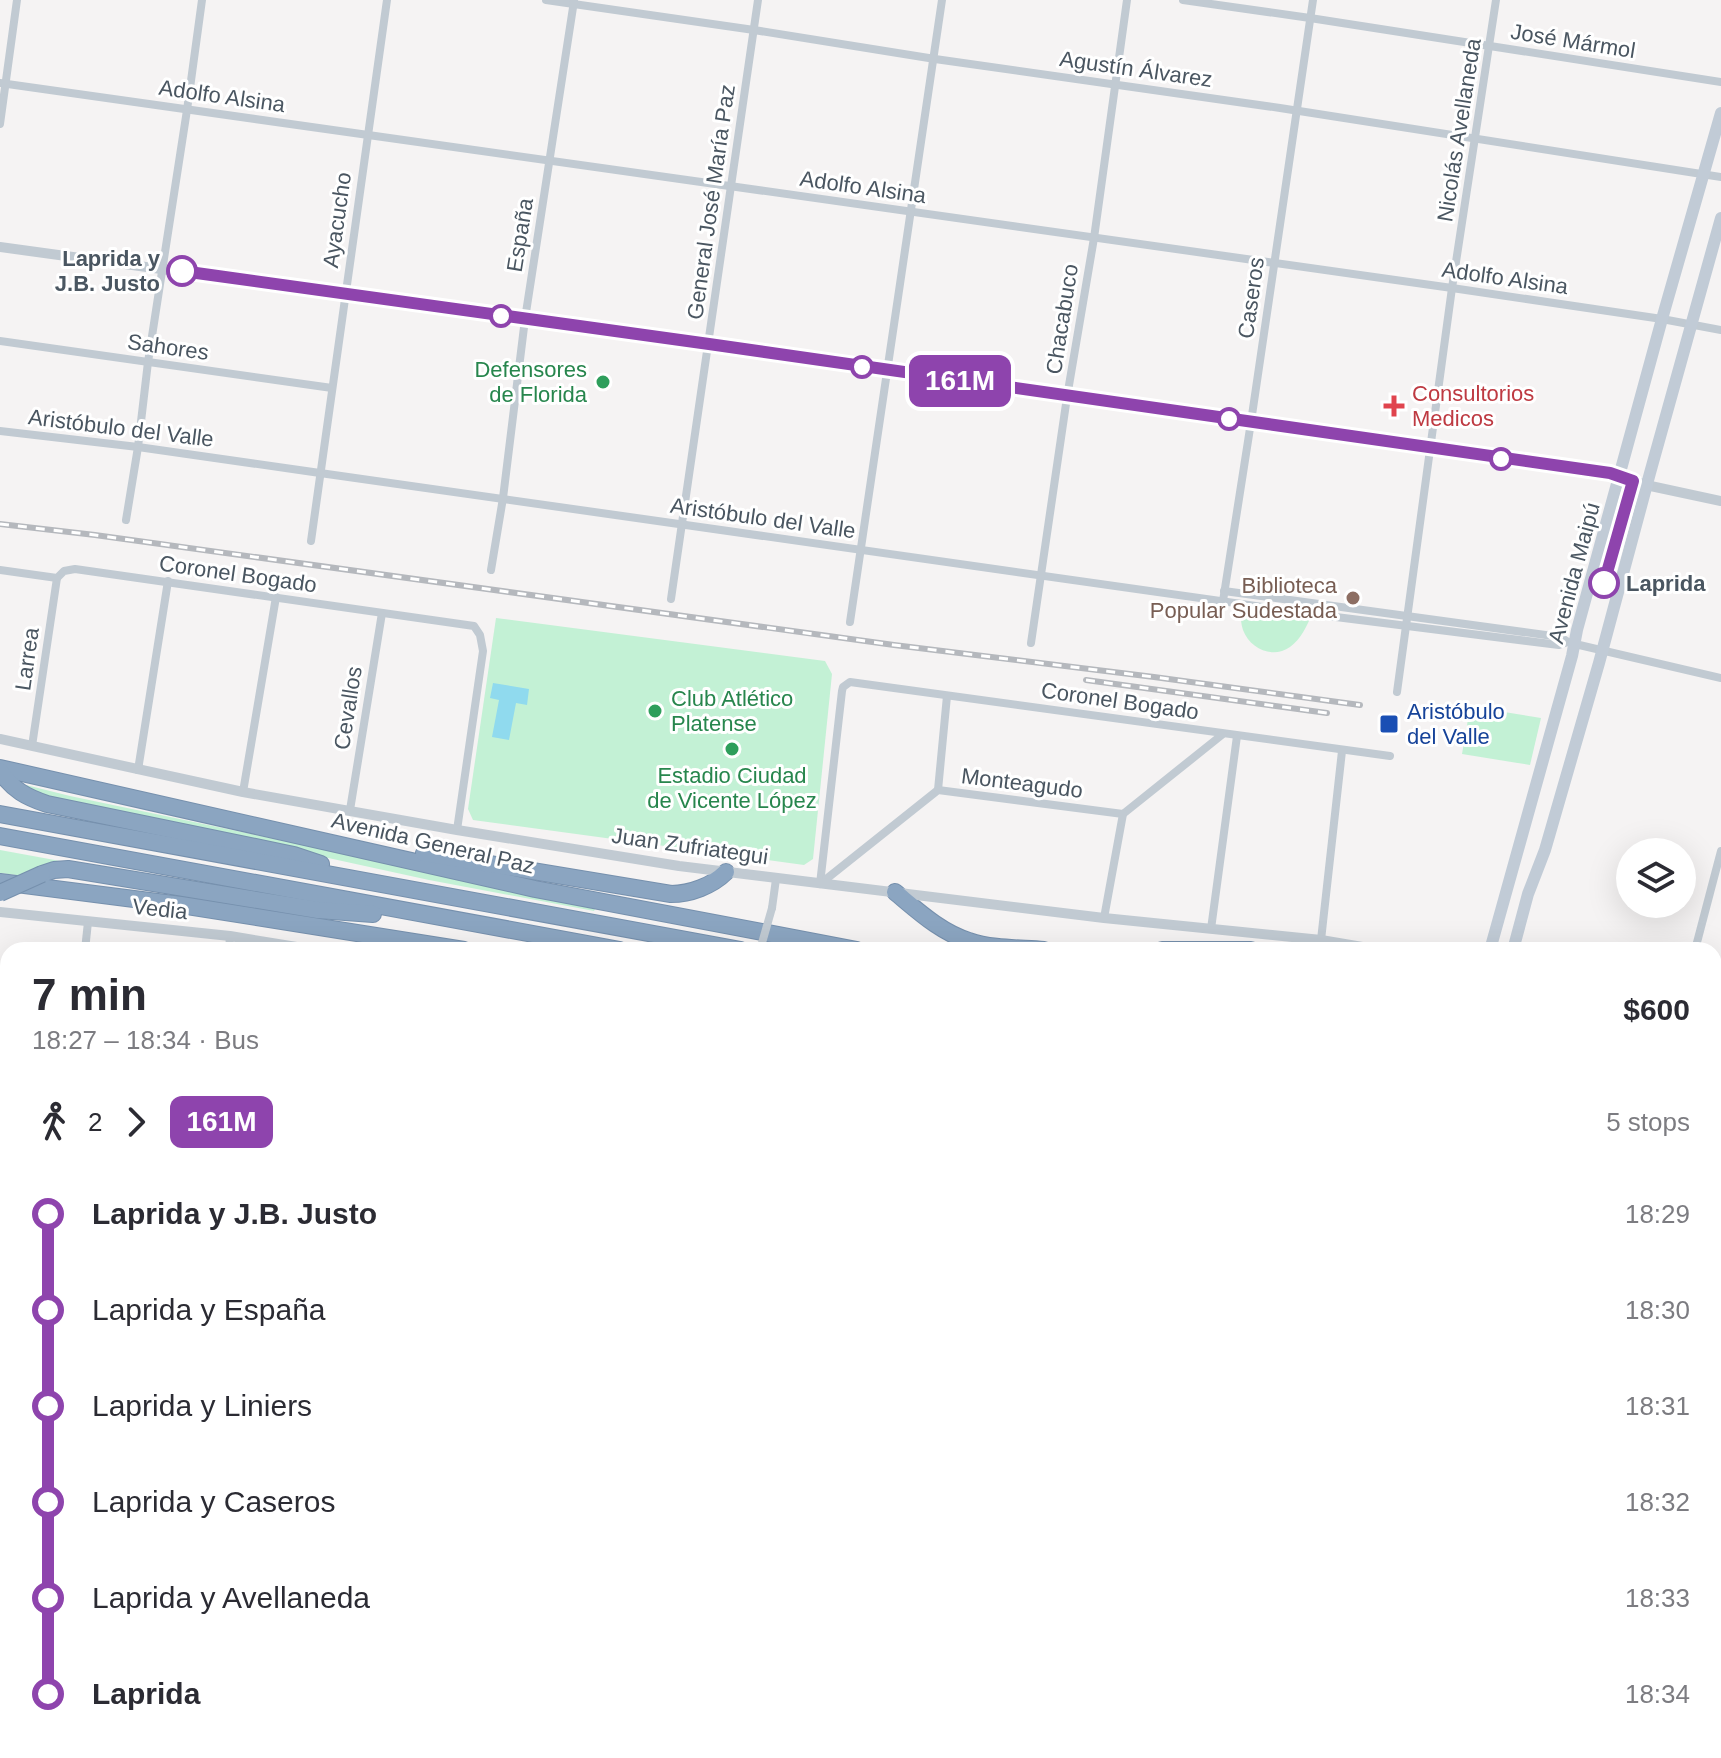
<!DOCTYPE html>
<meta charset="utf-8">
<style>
:root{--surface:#fff;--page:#f2f2f3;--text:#2b2b33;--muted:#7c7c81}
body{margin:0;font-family:Helvetica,sans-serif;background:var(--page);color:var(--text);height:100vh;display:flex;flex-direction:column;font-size:30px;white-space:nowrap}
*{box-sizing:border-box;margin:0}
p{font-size:26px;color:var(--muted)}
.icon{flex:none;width:44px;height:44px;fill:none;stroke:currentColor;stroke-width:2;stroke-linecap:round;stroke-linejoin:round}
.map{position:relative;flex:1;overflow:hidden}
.sheet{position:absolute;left:0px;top:942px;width:1722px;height:816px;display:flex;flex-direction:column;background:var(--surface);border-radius:24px 24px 0 0;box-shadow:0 8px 32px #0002}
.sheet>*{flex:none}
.badge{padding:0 16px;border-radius:12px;font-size:28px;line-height:52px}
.fabs{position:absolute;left:1616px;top:838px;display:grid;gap:16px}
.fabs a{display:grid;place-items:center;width:80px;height:80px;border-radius:50%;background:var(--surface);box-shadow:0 8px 32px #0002;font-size:40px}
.map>.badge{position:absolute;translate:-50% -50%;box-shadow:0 0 0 4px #fff}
.legs{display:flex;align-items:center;gap:12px;height:88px;padding:0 32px;font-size:26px}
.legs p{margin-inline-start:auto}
.overview{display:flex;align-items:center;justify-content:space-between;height:136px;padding:0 32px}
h1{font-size:44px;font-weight:700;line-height:60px}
ul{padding:0 32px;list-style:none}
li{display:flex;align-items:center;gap:28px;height:96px;font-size:30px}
li i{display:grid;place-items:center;width:12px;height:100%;margin:0 10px;background:currentColor}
li i::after{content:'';width:20px;height:20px;margin:-10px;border:6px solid;border-radius:50%;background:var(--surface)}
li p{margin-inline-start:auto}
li:first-child i{background:linear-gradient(#0000 50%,currentColor 0)}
li:last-child i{background:linear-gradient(currentColor 50%,#0000 0)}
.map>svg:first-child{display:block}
.green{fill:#c3f1d5}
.water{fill:#90daee}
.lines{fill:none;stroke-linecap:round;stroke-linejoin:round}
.motorway-casing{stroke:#7690ad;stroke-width:18}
.minor{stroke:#c1cad2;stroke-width:8}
.tertiary{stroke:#c1cad2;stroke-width:10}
.secondary{stroke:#c1cbd6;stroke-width:12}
.motorway{stroke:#8ba5c1;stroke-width:16}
.rail-casing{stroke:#b5b8bd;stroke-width:6}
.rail{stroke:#fff;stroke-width:3;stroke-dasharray:9;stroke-linecap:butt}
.motorway-bridge-casing{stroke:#7690ad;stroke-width:18;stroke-linecap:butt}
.minor-bridge{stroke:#c1cad2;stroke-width:8}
.motorway-bridge{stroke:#8ba5c1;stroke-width:16}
.line-1-casing{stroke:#fff;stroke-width:18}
.line-1{stroke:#8e44ad;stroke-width:12}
.stop-1-dot{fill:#fff;stroke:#8e44ad;stroke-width:4}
.leisure-dot{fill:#2e9e5b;stroke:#fff;stroke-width:3}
.health-dot{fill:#e0444e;stroke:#fff;stroke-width:3}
.education-dot{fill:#8d6e63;stroke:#fff;stroke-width:3}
.transit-dot{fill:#1a4fb4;stroke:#fff;stroke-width:3}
.labels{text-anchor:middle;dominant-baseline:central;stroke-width:6;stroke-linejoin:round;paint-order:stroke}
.street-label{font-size:22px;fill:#4a5661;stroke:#fff}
.stop-label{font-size:22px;font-weight:bold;fill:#4a5661;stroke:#fff;text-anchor:end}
.leisure-label{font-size:22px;fill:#27864d;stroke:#fff;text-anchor:end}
.health-label{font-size:22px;fill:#be3a42;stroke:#fff;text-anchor:start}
.education-label{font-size:22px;fill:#785e54;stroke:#fff;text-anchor:end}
.transit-label{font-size:22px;fill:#164399;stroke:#fff;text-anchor:start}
</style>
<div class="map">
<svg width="1721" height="1758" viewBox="0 0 1721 1758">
<rect width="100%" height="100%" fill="#f5f3f3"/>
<!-- green -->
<g class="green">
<path d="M1241,604L1312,614C1307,626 1301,639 1290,647C1273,659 1250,649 1243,630C1240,621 1241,613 1241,604Z"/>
<path d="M496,618L825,661L832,674L813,859L804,865L473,820L468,809Z"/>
<path d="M1473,707L1541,718L1530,765L1462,754L1470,708Z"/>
<path d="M18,783L70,796L323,849L595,909L594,911L429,880L71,802L33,792Z"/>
<path d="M0,850L82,865L24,876L0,873Z"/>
</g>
<!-- water -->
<path class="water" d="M493,683L529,689L527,705L516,703L509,740L492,737L499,700L490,698Z"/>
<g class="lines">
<defs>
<g id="motorway">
<path d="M0,768L535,889L857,950"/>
<path d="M0,771C13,790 26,797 47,804L294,855L321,864"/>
<path d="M0,814L741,950"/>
<path d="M0,836L620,950"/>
<path d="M424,853L671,894C690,894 712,886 726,872"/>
<path d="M42,874L54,870L68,869L318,910L373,914"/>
<path d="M0,882L181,905L464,950"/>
<path d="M895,892C917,910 940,932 969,941C992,949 1020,948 1044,950"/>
<path d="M1162,950H1251"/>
<path d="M1714,1025L1721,1027"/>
<path d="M1714,1045L1721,1050"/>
<path d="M1714,1078L1721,1080"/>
<path d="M1714,1097L1721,1098"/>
<path d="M1714,1139L1721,1134"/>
<path d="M1714,1156L1721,1157"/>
<path d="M1714,1168L1721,1169"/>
<path d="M1714,1180L1721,1181"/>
</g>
</defs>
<!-- motorway casing -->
<use href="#motorway" class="motorway-casing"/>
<!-- minor -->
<g class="minor">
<path d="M546,0L754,30L935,59L1280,108L1721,177"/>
<path d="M1183,0L1310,18L1721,82"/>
<path d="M0,83L1452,288L1662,319L1721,330"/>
<path d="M0,124L17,0"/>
<path d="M0,341L332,388"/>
<path d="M0,431L138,447L320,473L1312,614L1559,645L1568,642"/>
<path d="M126,520L138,447L148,362L187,110L202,0"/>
<path d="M311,541L387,0"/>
<path d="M0,570L57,578L64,571L75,569L474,626L480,635L483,651L457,830"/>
<path d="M491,570L503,498L525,319L574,1"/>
<path d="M1224,591L1560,637L1568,642L1575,644L1721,678"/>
<path d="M671,599L758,0"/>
<path d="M1223,601L1251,422L1313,0"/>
<path d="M850,622L942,0"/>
<path d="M1031,643L1067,397L1094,238L1127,0"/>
<path d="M1397,692L1452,288L1496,0"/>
<path d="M32,746L57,578"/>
<path d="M138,770L168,581"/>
<path d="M938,790L947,696"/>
<path d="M243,792L276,597"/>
<path d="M350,810L382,613"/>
<path d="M820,884L842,691L843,687L850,682L1390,756"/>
<path d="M820,884L938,790L1123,814L1223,734"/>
<path d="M772,908L776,879"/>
<path d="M1104,918L1123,814"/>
<path d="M1211,929L1237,736"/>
<path d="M1321,940L1342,751"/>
<path d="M85,950L88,922"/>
<path d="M229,950L230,936"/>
<path d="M1695,950L1721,851"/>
<path d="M0,1061L8,1062"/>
<path d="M1714,1196L1721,1197"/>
<path d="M0,1207L8,1208"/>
<path d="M1714,1304L1721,1305"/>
<path d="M0,1352L8,1353"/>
<path d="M1714,1452H1721"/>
<path d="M0,1498L8,1499"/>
<path d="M1714,1598H1721"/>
<path d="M0,1646L8,1647"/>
<path d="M1714,1747L1721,1748"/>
<path d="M0,1749L8,1683"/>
<path d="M554,1750L581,1758"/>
<path d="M1079,1750L1106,1758"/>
<path d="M146,1758V1750"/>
<path d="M295,1758V1750"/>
<path d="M528,1758L530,1750"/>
<path d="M676,1758L678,1750"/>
<path d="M825,1758L828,1750"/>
<path d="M973,1758L975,1750"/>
<path d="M1599,1758L1600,1750"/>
</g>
<!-- tertiary -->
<g class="tertiary">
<path d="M0,247L709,344L1610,473L1646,485L1721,501"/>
<path d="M0,739L243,792L457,830L679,866L1104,918L1321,940L1380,950"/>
<path d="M0,912L230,936L315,950"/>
<path d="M1714,1012L1721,1014"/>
<path d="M1252,1758L1254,1750"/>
<path d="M1294,1758L1296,1750"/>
</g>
<!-- secondary -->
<g class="secondary">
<path d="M1490,950L1572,656L1577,630L1662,319L1721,113"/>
<path d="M1513,950L1528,894L1545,850L1599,663L1650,473L1721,218"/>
<path d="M1395,1758L1396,1750"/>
<path d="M1424,1758L1425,1750"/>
</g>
<!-- motorway -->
<use href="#motorway" class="motorway"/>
<defs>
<g id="rail">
<path d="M0,524L95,535L894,645L1154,677L1360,705"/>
<path d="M1086,680L1327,713"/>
</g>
</defs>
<!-- rail casing -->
<use href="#rail" class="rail-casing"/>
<!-- rail -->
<use href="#rail" class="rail"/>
<defs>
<g id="motorway-bridge">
<path d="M0,893L42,874"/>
<path d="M1714,1067L1721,1068"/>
<path d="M1714,1119L1721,1121"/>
</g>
</defs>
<!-- motorway-bridge casing -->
<use href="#motorway-bridge" class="motorway-bridge-casing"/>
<!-- minor-bridge -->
<path class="minor-bridge" d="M760,950L772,908"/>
<!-- motorway-bridge -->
<use href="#motorway-bridge" class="motorway-bridge"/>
</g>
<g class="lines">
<defs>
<path id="line-1" d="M182,271L709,344L1610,473L1633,481L1604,583"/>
</defs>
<!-- line-1 casing -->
<use href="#line-1" class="line-1-casing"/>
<!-- line-1 -->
<use href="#line-1" class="line-1"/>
</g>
<!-- markers -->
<g class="stop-1-dot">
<circle cx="182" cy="271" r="14"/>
<circle cx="501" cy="316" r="10"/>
<circle cx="862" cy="367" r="10"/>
<circle cx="1229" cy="419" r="10"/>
<circle cx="1501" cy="459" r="10"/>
<circle cx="1604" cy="583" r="14"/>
</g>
<g class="leisure-dot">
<circle cx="603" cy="382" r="8"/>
<circle cx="655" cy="711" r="8"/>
<circle cx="732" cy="749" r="8"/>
</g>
<path class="health-dot" d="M1390 394h8v8h8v8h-8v8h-8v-8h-8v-8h8z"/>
<circle class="education-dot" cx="1353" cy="598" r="8"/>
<rect class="transit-dot" x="1379" y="714" width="20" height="20" rx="4"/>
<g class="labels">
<!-- street labels -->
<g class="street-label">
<text transform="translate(1573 41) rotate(9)">José Mármol</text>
<text transform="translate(1136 69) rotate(8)">Agustín Álvarez</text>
<text transform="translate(222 96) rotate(8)">Adolfo Alsina</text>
<text transform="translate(1459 130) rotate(-81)">Nicolás Avellaneda</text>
<text transform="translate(863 187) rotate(8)">Adolfo Alsina</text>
<text transform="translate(711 202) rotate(-82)">General José María Paz</text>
<text transform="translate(337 220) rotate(-82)">Ayacucho</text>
<text transform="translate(520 235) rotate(-81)">España</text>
<text transform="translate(1505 278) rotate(8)">Adolfo Alsina</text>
<text transform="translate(1251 298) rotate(-82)">Caseros</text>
<text transform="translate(1062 319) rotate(-81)">Chacabuco</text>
<text transform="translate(168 347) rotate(8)">Sahores</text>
<text transform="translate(121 428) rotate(7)">Aristóbulo del Valle</text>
<text transform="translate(763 518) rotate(8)">Aristóbulo del Valle</text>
<text transform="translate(1574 573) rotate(-75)">Avenida Maipú</text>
<text transform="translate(238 574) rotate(8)">Coronel Bogado</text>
<text transform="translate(27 659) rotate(-82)">Larrea</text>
<text transform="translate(1120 701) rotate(8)">Coronel Bogado</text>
<text transform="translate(348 708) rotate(-81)">Cevallos</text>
<text transform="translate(1022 783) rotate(7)">Monteagudo</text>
<text transform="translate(433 843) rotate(13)">Avenida General Paz</text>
<text transform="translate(690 846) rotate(8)">Juan Zufriategui</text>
<text transform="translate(160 909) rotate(6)">Vedia</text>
</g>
<!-- stop labels -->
<g class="stop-label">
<text x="160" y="258">Laprida y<tspan x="160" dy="25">J.B. Justo</tspan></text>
<text x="1626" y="583" text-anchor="start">Laprida</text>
</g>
<!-- leisure labels -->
<g class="leisure-label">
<text x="587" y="369">Defensores<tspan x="587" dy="25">de Florida</tspan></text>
<text x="671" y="698" text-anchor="start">Club Atlético<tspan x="671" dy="25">Platense</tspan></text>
<text x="732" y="775" text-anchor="middle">Estadio Ciudad<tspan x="732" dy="25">de Vicente López</tspan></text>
</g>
<!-- health labels -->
<g class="health-label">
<text x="1412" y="393">Consultorios<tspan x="1412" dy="25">Medicos</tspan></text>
</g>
<!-- education labels -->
<g class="education-label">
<text x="1337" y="585">Biblioteca<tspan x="1337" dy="25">Popular Sudestada</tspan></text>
</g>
<!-- transit labels -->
<g class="transit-label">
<text x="1407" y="711">Aristóbulo<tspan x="1407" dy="25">del Valle</tspan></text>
</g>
</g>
</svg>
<div class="fabs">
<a><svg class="icon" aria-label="layers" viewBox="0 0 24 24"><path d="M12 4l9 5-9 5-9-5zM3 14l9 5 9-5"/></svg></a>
</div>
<b class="badge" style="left:960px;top:381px;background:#8e44ad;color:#fff">161M</b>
<section class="sheet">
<div class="overview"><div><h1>7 min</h1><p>18:27 – 18:34 · Bus</p></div><b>$600</b></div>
<div class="legs"><svg class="icon" aria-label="walk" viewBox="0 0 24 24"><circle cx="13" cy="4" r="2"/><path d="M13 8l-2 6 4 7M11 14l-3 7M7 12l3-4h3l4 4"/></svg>2<svg class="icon" aria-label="forward" viewBox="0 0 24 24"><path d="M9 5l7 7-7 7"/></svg><b class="badge" style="background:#8e44ad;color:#fff">161M</b><p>5 stops</p></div>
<ul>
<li><i style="color:#8e44ad"></i><b>Laprida y J.B. Justo</b><p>18:29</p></li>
<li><i style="color:#8e44ad"></i><span>Laprida y España</span><p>18:30</p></li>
<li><i style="color:#8e44ad"></i><span>Laprida y Liniers</span><p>18:31</p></li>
<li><i style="color:#8e44ad"></i><span>Laprida y Caseros</span><p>18:32</p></li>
<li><i style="color:#8e44ad"></i><span>Laprida y Avellaneda</span><p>18:33</p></li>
<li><i style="color:#8e44ad"></i><b>Laprida</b><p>18:34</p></li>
</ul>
</section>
</div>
